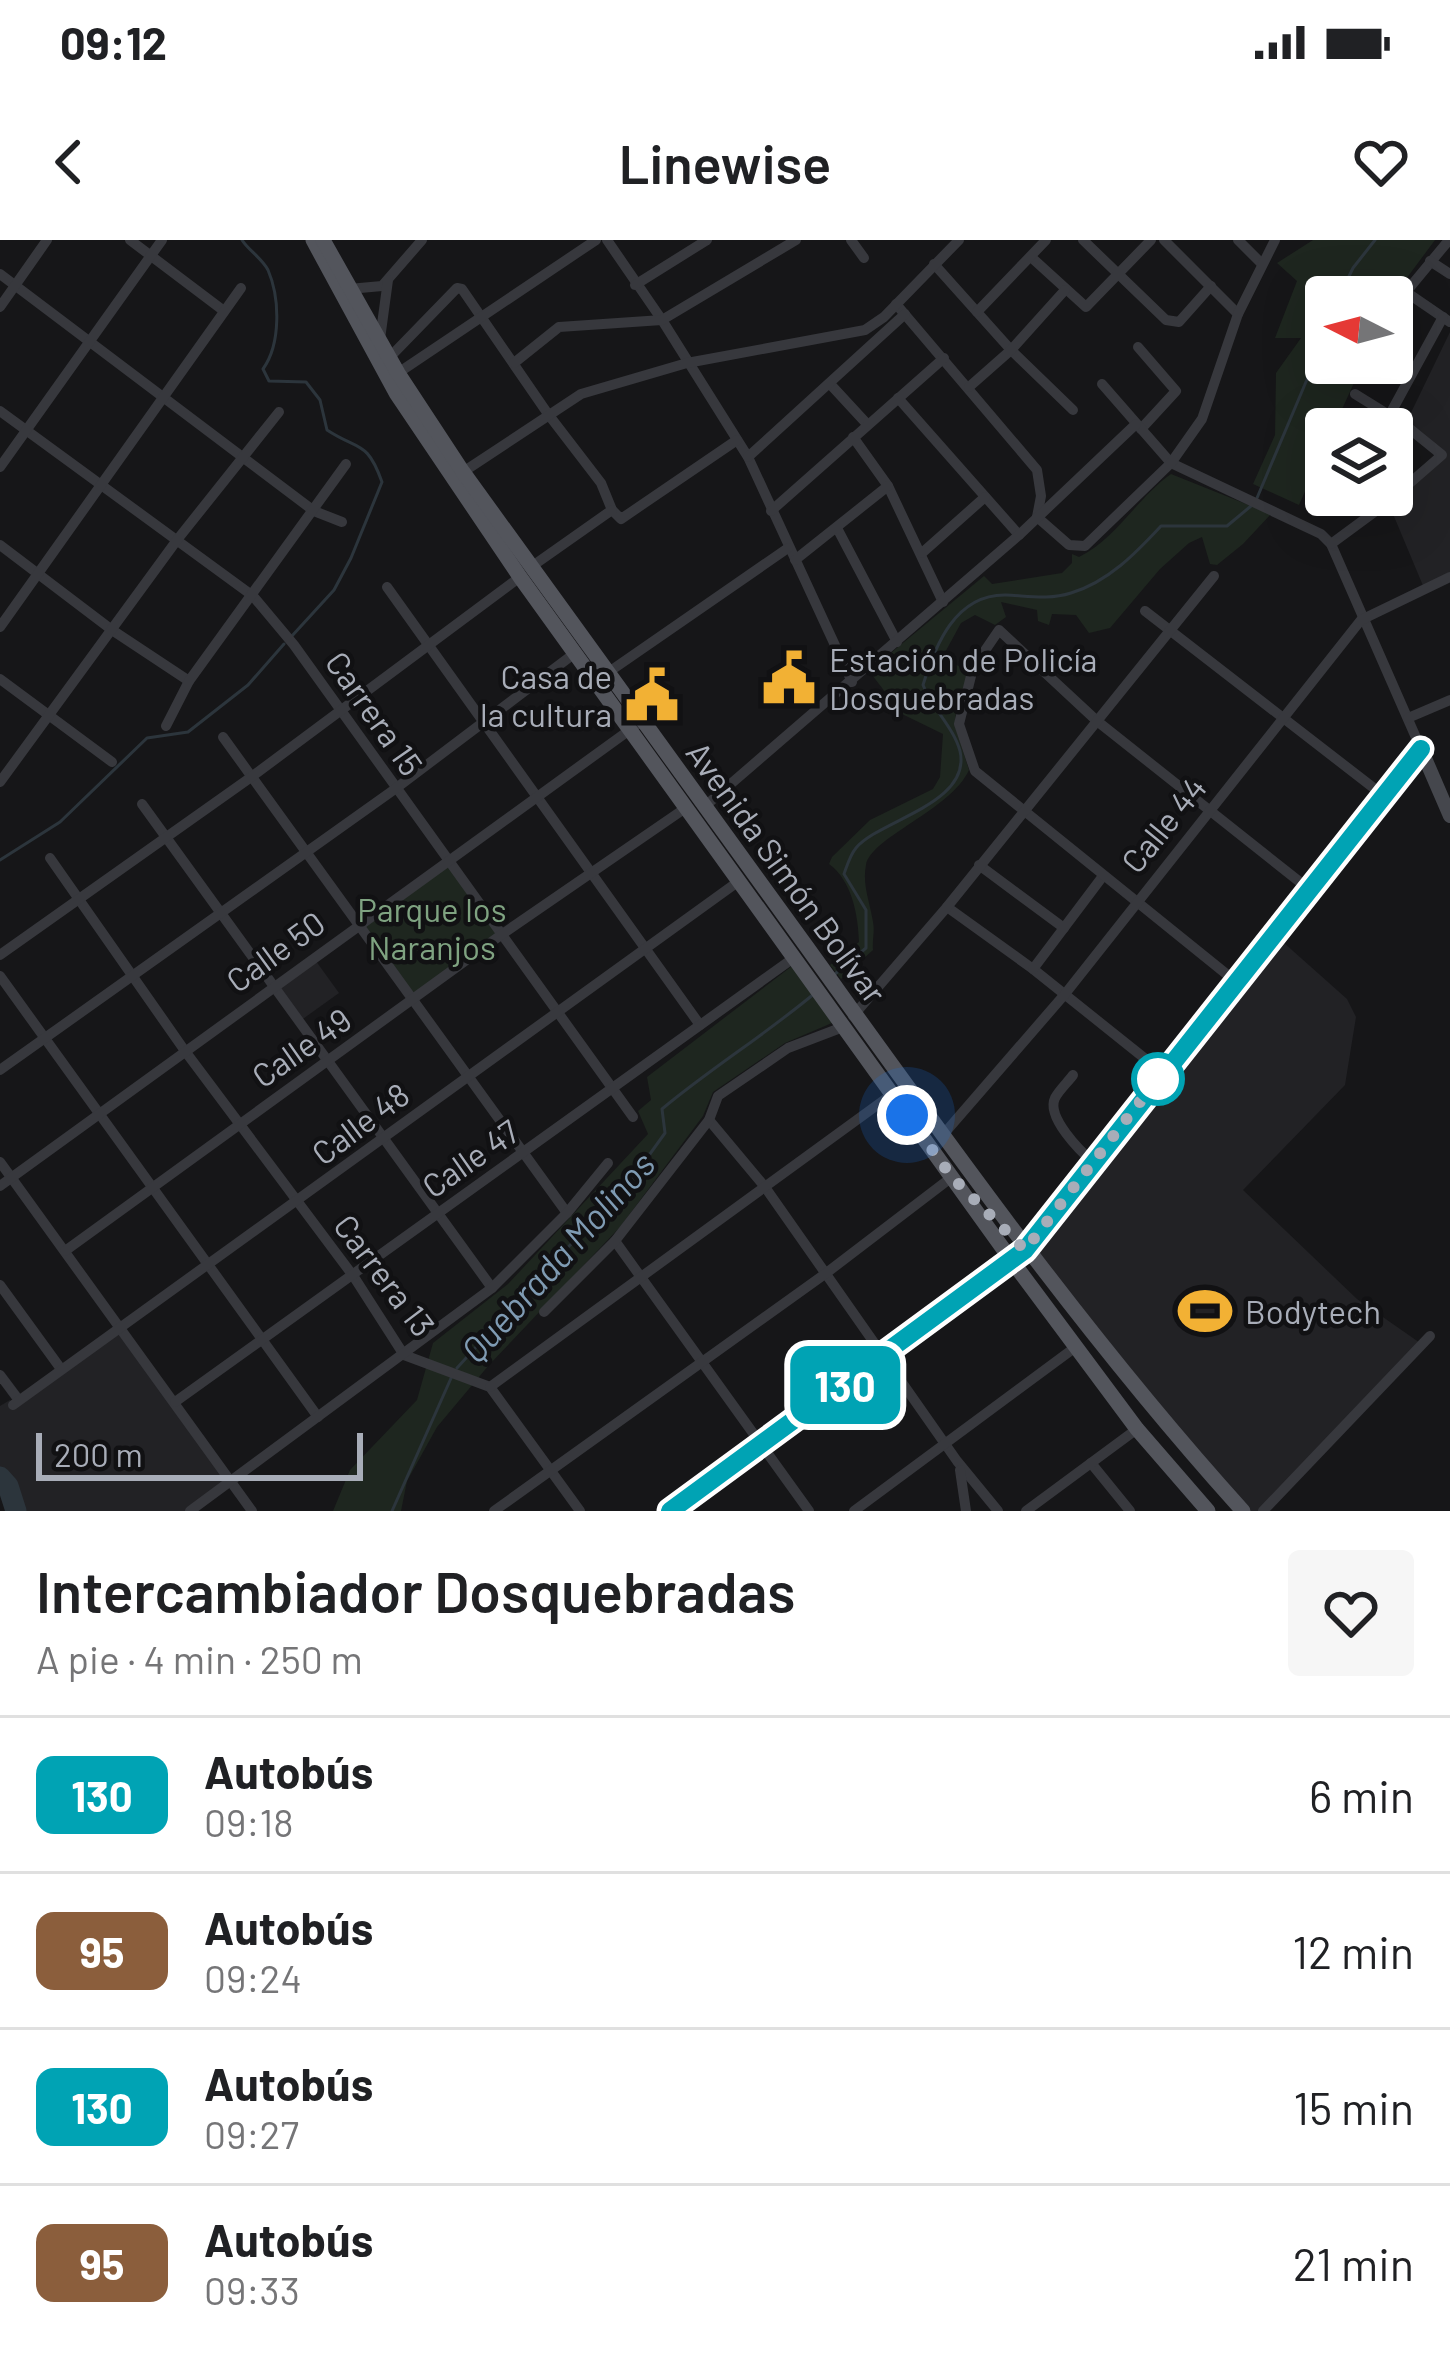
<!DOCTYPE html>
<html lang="es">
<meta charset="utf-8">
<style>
:root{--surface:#fff;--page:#f6f6f6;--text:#202124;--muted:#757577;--line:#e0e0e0}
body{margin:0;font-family:Barlow,sans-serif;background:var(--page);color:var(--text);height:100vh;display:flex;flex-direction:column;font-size:45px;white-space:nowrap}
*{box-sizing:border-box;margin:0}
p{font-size:39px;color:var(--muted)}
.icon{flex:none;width:66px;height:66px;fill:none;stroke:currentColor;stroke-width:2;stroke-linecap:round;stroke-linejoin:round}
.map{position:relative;height:1271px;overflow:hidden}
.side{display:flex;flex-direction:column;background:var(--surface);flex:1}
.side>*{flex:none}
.badge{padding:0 24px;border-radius:18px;font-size:42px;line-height:78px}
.needle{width:78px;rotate:276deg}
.controls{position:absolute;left:1305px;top:36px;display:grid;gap:24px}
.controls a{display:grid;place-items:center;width:108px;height:108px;border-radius:12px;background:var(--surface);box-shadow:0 12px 48px #0002;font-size:60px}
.scale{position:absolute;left:36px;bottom:30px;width:327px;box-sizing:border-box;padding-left:12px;border:6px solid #a8adb8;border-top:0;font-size:33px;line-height:42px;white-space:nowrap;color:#a8adb8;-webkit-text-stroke:9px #111113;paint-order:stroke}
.you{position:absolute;width:60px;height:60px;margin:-30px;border:9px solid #fff;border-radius:50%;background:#1a73e8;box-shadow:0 0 0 18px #1a73e833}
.map>.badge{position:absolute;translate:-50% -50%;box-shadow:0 0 0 6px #fff}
.round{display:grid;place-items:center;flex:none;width:126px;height:126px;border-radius:12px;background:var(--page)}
.head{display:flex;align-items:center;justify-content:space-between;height:204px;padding:0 36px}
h1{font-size:57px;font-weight:600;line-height:90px}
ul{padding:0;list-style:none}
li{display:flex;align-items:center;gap:36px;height:156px;padding:0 36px;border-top:3px solid var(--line)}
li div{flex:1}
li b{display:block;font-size:45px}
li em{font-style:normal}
li .badge{min-width:132px;font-weight:700;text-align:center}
.status{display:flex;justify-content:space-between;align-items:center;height:84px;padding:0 60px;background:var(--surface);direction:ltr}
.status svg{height:33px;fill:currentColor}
header{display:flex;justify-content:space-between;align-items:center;height:156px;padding:0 36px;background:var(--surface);font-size:54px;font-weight:600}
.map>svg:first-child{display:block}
.built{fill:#222225}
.green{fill:#1e261f}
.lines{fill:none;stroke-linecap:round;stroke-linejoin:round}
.stream{stroke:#2c353c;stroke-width:3}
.river{stroke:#2c353c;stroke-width:21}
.street{stroke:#37383d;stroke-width:10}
.secondary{stroke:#45474d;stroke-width:14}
.primary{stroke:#53555c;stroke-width:15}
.line-casing{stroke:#fff;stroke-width:27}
.line{stroke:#00a3b4;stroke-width:18}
.walk{stroke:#a8adb8;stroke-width:12;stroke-dasharray:0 21.6}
.stop-dot{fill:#fff;stroke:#00a3b4;stroke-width:6}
.labels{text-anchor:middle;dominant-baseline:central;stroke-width:9;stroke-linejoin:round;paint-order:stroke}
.poi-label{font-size:33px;fill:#a8adb8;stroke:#111113;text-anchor:start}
.street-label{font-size:33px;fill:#a8adb8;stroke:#111113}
.park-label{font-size:33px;fill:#7fa381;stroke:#111113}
.water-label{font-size:36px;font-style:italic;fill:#7f9bb3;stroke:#111113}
</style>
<div class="status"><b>09:12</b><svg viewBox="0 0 49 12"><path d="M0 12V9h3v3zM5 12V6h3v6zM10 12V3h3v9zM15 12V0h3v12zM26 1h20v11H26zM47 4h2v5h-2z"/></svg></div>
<header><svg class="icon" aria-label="back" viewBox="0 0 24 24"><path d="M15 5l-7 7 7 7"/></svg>Linewise<svg class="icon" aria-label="heart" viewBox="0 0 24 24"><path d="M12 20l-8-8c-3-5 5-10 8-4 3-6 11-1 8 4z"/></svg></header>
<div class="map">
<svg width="1450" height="1271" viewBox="0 0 1450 1271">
<rect width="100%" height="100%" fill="#161618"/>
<!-- built -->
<g class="built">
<path d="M1450,92V337L1424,348L1388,262L1442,215L1405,185Z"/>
<path d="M1274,694L1347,759L1356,777L1345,845L1243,950L1357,1059L1423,1105L1263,1271H1243L1026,1010Z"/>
<path d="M313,717L339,753L300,781L274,745Z"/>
<path d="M120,1088L230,1240L190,1271H16L8,1246L0,1237V1166L10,1160L12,1165Z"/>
</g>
<!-- green -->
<g class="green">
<path d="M1313,0H1435L1392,58L1326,57V123H1363L1333,189H1326V204L1299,265L1253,244L1275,195L1276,133L1301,98H1275L1297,41L1277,23Z"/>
<path d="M1171,234L1271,274L1243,304L1217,325L1210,324L1202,297L1189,303L1160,329L1110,388L1089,393L1076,375L1052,374L1049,385L1038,381L1037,370L1001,362L1006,377L995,385L975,375L961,383L942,418L969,431L956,470L955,486L969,530C951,570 871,597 866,625C862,645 870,662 873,682C875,691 872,701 873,710L841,739L830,725L859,702C858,674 852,641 829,624L832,617L870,580L933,549L940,537L943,494L902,474L869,431L984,336L992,344L1062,333L1072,323V314L1079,317C1116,299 1138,257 1171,234Z"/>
<path d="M447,621L501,695L414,761L359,683Z"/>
<path d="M792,726L839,780L785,803L713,852L703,876L620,987L489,1125L437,1187L407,1241L401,1271H333L350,1230L417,1160L433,1103L508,1044L648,894L638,871L651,860L647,837Z"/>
</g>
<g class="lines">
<!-- stream -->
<g class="stream">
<path d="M242,0C248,10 262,18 268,30C280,58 281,104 263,129L269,141L306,142L320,160L327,190C359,211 367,200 382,242L351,318L334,350L291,397"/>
<path d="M1339,57L1353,28L1375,0"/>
<path d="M1257,258L1311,130L1326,83"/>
<path d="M0,620L60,582L147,498L188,492L248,445L284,404"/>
<path d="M835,734L866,708V670L844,634C847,626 850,615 856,608C879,580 972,564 960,511C954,488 932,468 923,445C935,406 955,354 1006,355C1029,356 1049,360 1071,353C1108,342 1136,313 1161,286H1227L1251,266"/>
<path d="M457,1128L558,1017L619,957L665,893L662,869C711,828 765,795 815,753"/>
<path d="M392,1271L452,1136"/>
</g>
<!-- river -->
<path class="river" d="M0,1237L8,1246L16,1271"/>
<!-- street -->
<g class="street">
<path d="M130,0L224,71"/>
<path d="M607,0L662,80L748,217L852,442"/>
<path d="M851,0L864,18"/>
<path d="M1083,0L1166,80L1179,82L1211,46"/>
<path d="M1164,0L1238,74"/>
<path d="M1238,0L1261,23"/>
<path d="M1449,0L1406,52L1450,82"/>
<path d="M1031,17L1086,67L1151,0"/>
<path d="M1430,21L1450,34"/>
<path d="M934,24L1011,110L1073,170"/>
<path d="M0,34L314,271L342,282"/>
<path d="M635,45L707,0"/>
<path d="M349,49L382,46L422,0"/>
<path d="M896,64L1037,230L1041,256L1037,277"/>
<path d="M0,67L47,0"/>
<path d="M977,72L1046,0"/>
<path d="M380,99L388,40"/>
<path d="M1138,107L1176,151L1141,189"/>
<path d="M390,117L457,48L462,49L548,174L601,243L612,270L621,279L737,200"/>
<path d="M514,123L559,87L662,80L796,0"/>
<path d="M398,133L596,0"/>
<path d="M1102,144L1171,223L1321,294L1331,304L1421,509"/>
<path d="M831,145L867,184"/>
<path d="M969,147L1011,110L1065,50"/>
<path d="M898,158L1019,295"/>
<path d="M0,171L253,356L294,405L633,877"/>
<path d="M1389,176L1443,77"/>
<path d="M853,197L888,246L943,362"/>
<path d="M748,217L905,74"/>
<path d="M0,227L162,0"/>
<path d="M463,232L581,154L687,123L865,90L884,77L959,0"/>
<path d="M771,271L944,118"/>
<path d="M1037,277L1069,305L1085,306L1171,223L1202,179L1238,74L1275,0"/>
<path d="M837,288L897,402"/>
<path d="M1331,304L1388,262L1442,215L1405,185L1355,154"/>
<path d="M0,305L112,390L189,441"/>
<path d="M922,313L985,257"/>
<path d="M795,320L888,246"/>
<path d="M531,327L612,270"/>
<path d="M387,347L700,785"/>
<path d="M1145,371L1384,556"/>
<path d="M0,387L241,48"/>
<path d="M603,436L788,308"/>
<path d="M0,439L112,522"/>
<path d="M1408,478L1450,460"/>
<path d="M166,486L189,441L346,224"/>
<path d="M223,497L567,973"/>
<path d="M0,542L177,300L279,172"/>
<path d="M142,564L492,1048"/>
<path d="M704,567L1019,295L1136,184"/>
<path d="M50,618L185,811L354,1037L404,1115L490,1147L580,1271"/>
<path d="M979,625L1064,688"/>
<path d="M947,667L1033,729L1163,833"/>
<path d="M0,715L254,535L520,337"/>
<path d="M1033,729L1103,636"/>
<path d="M0,736L318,1177"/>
<path d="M1235,741L975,531L959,484L973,428L999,390L1097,481L1310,650"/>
<path d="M853,776L947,667L1214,336"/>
<path d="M0,830L395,549L575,413"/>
<path d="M1073,835C1068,842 1059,850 1055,858C1046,877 1080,911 1094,923"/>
<path d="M709,880L765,947L957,1221L998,1271"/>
<path d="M942,896L1065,754L1361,380L1450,337"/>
<path d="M0,922L252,1271"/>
<path d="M0,946L642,481"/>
<path d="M615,1001L809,1271"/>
<path d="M65,1011L501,695L687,567"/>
<path d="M0,1045L61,1129"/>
<path d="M544,1072L615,1001L709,880L718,856L788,808L843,787"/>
<path d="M0,1135L18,1159"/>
<path d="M490,1147L891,855"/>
<path d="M175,1162L795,717"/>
<path d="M13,1165L739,641"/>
<path d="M1091,1223L1130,1271"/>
<path d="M960,1230L966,1271"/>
<path d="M190,1271L492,1048L567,973L608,923"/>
<path d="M494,1271L825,1034L952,937"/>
<path d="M670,1271L1012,1021"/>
<path d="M854,1271L1077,1106"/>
<path d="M1026,1271L1137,1189"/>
<path d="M1263,1271L1430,1096"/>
</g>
<!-- secondary -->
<path class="secondary" d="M1012,1021L1026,1010L1421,509L1450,576"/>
<!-- primary -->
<g class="primary">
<path d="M313,0L396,153L520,337L1012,1021L1137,1189L1208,1271"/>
<path d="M323,0L398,133L463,232C576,389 690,546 804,703C944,897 1082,1093 1243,1271"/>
</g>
</g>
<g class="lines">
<defs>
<path id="line" d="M670,1271L1025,1010L1421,509"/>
</defs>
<!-- line casing -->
<use href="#line" class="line-casing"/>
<!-- line -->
<use href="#line" class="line"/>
<!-- walk -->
<path class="walk" d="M907,875L952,937L1025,1010L1163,832L1158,839"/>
</g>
<!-- icons -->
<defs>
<symbol id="civic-bare" viewBox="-9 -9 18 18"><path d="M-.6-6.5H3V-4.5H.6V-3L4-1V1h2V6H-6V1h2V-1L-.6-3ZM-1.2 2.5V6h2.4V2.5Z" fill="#f2b134" stroke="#111113" stroke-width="2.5" paint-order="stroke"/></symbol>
<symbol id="stadium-bare" viewBox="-9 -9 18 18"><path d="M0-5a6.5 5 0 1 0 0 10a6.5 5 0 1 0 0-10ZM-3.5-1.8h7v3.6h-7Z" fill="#f2b134" stroke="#111113" stroke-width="2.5" paint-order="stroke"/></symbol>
</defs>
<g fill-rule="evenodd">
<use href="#civic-bare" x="751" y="400" width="76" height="76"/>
<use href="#civic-bare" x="614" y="417" width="76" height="76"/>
<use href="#stadium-bare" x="1167" y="1033" width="76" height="76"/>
</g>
<!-- markers -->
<circle class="stop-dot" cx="1158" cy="839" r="24"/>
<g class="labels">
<!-- poi labels -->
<g class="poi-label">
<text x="829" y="419">Estación de Policía<tspan x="829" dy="38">Dosquebradas</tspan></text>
<text x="612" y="436" text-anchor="end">Casa de<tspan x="612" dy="38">la cultura</tspan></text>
<text x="1245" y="1071">Bodytech</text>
</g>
<!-- street labels -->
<g class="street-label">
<text transform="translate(375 473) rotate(55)">Carrera 15</text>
<text transform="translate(1163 584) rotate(-51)">Calle 44</text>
<text transform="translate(787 632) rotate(54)">Avenida Simón Bolívar</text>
<text transform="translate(275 711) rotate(-36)">Calle 50</text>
<text transform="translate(301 807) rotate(-35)">Calle 49</text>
<text transform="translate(360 883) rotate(-37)">Calle 48</text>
<text transform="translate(470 918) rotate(-35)">Calle 47</text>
<text transform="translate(385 1035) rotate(53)">Carrera 13</text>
</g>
<!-- park labels -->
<g class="park-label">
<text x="432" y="669">Parque los<tspan x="432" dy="38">Naranjos</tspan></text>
</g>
<!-- water labels -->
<g class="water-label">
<text transform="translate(557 1016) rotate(-48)">Quebrada Molinos</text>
</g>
</g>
</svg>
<div class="controls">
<a><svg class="needle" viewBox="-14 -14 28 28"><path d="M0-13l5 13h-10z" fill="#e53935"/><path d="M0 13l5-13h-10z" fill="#757577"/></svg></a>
<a><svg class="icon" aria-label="layers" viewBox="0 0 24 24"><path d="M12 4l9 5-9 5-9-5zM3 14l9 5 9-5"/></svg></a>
</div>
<div class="scale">200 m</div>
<div class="you" style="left:907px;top:875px"></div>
<b class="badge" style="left:845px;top:1145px;background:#00a3b4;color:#fff">130</b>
</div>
<section class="side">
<div class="head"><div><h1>Intercambiador Dosquebradas</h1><p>A pie · 4 min · 250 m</p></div><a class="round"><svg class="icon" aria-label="heart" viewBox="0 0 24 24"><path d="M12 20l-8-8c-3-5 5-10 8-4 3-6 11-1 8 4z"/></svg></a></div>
<ul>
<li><span class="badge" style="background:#00a3b4;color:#fff">130</span><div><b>Autobús</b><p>09:18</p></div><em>6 min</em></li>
<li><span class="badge" style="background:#8b5e3c;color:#fff">95</span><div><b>Autobús</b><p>09:24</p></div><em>12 min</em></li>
<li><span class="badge" style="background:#00a3b4;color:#fff">130</span><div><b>Autobús</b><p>09:27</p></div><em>15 min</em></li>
<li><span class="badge" style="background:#8b5e3c;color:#fff">95</span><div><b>Autobús</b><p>09:33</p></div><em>21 min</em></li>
</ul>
</section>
